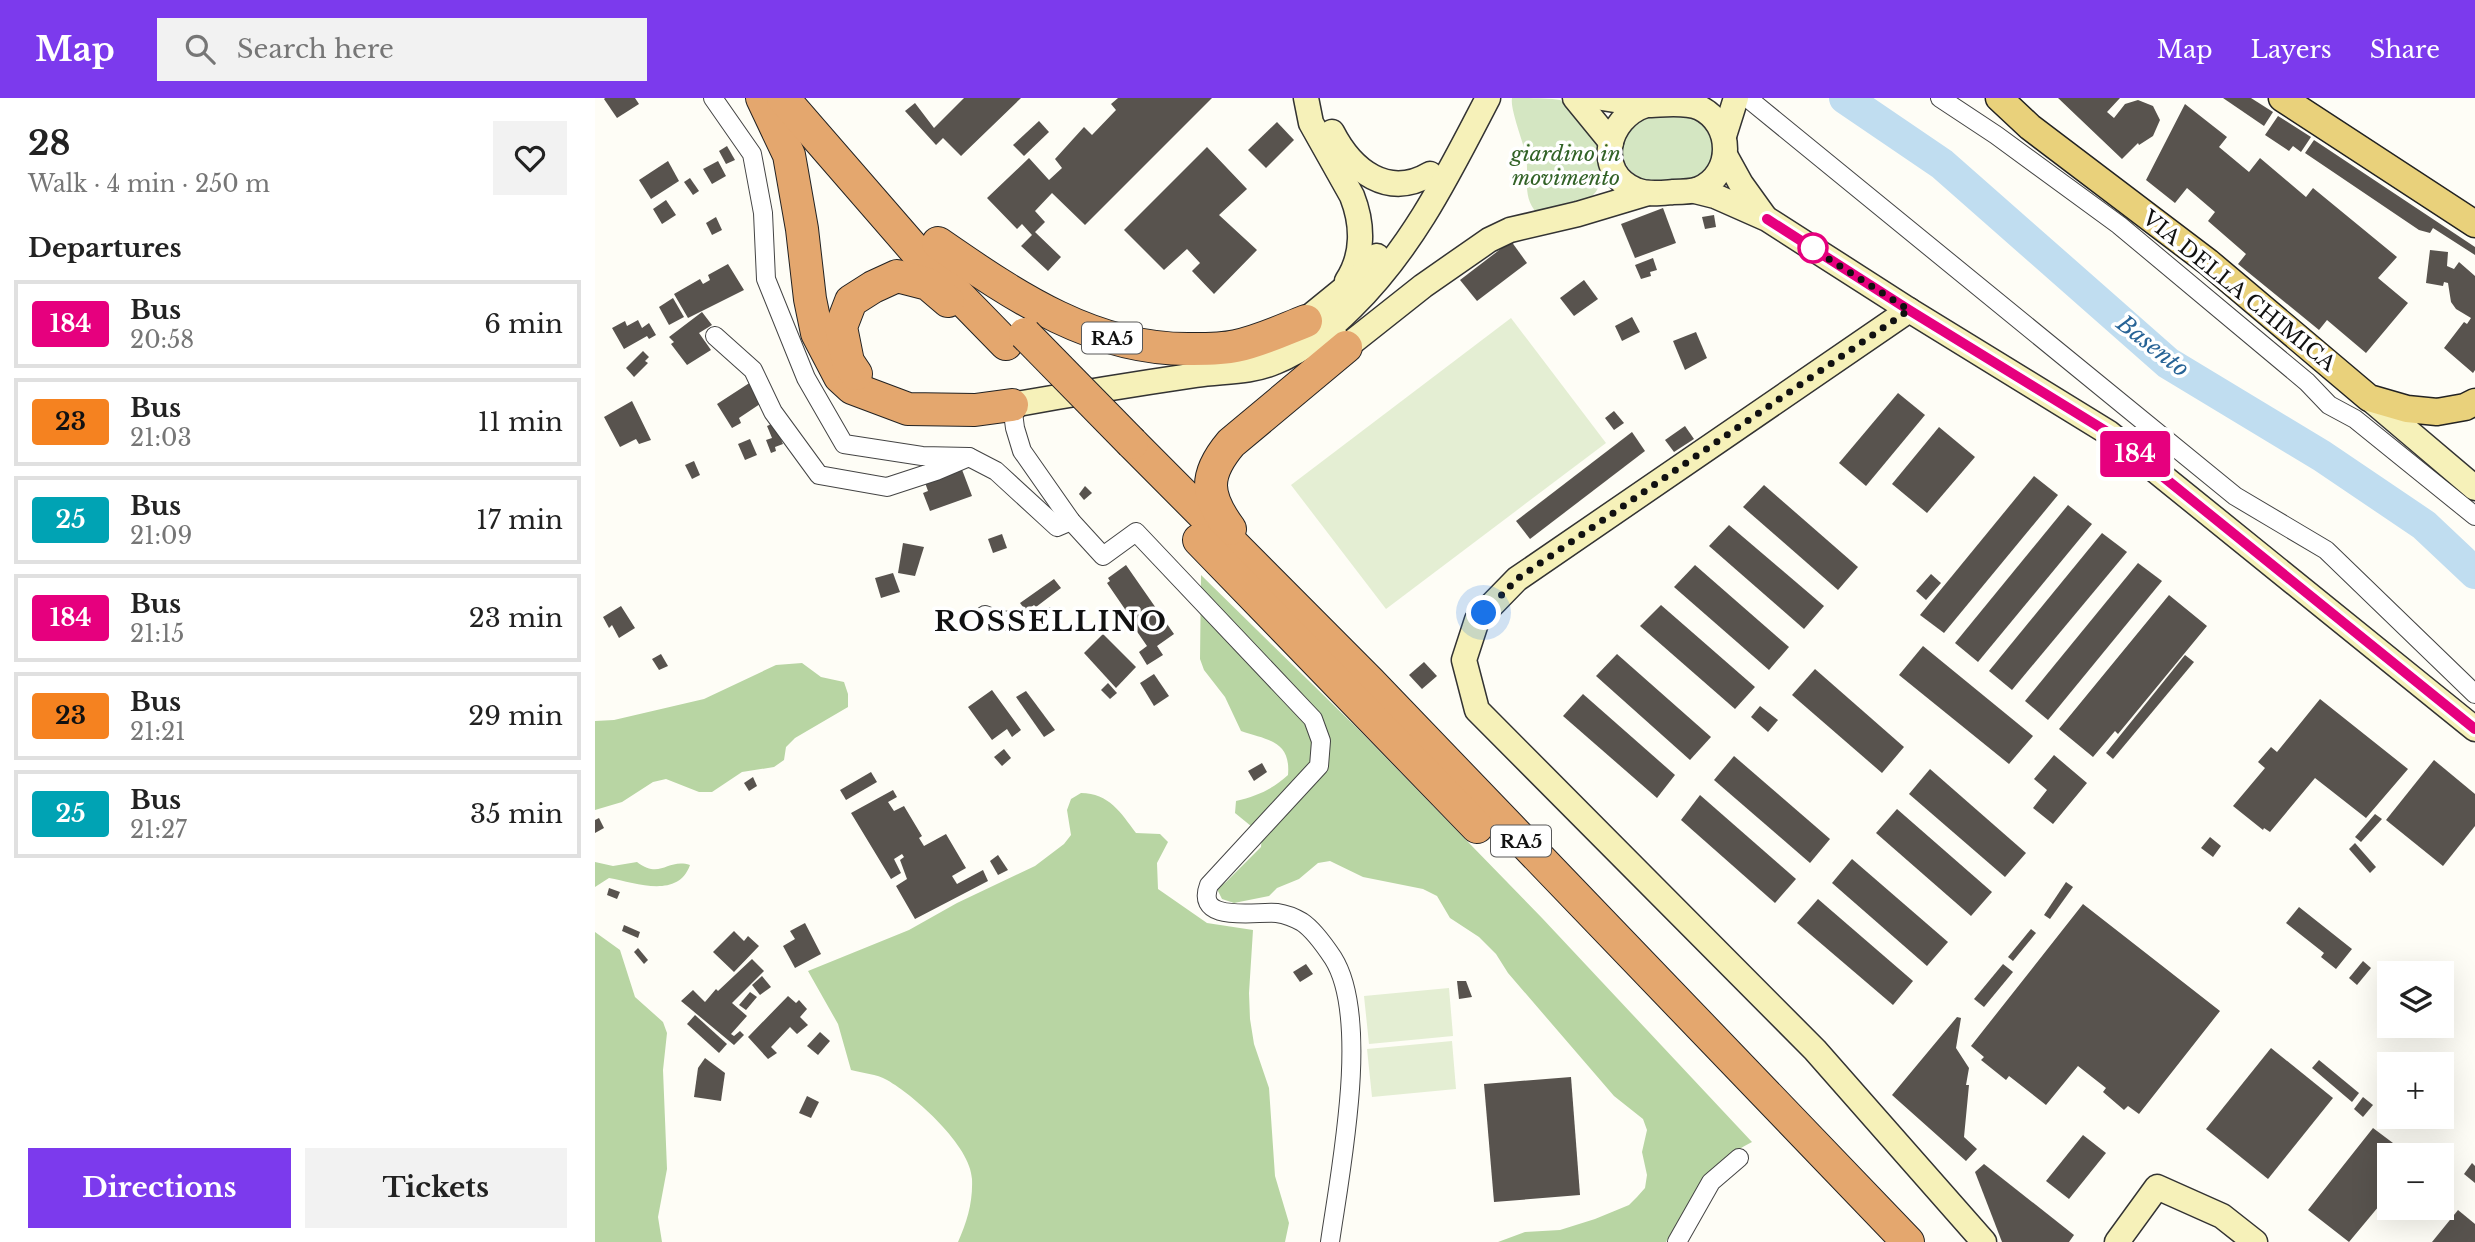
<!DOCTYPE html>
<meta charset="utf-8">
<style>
:root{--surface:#fff;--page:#f2f2f2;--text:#222;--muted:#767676;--line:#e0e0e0;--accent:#7c3aed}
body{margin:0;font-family:"Libre Baskerville",serif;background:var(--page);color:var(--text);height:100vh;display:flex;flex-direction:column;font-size:26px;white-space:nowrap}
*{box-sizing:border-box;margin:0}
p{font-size:23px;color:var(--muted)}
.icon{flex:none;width:38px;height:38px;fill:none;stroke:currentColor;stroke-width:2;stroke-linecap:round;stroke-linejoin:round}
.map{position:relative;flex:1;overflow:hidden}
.sheet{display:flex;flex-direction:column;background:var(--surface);width:595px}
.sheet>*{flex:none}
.badge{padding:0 14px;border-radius:5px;font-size:24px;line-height:46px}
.controls{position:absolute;left:1782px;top:863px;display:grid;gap:14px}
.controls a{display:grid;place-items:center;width:77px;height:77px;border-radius:0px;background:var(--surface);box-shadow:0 7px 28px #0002;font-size:35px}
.you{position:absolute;width:35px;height:35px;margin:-18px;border:5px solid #fff;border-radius:50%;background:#1a73e8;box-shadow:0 0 0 10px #1a73e833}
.map>.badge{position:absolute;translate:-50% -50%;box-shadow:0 0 0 4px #fff}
h2{padding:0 28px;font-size:26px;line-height:63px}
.round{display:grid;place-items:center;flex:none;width:74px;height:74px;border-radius:0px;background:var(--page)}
.head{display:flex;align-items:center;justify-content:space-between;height:119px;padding:0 28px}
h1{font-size:33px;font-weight:800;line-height:52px}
.button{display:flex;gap:14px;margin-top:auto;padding:14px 28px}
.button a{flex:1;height:80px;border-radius:0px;background:var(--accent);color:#fff;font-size:28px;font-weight:800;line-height:80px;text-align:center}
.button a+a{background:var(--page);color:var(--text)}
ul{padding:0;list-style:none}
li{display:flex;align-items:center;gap:21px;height:88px;margin:0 14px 10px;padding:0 14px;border:4px solid var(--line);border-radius:0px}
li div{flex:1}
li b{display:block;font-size:26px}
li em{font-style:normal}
li .badge{min-width:77px;font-weight:700;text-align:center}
header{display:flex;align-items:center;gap:42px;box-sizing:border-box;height:98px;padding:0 35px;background:var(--accent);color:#fff}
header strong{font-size:33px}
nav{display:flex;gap:38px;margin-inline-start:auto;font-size:24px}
.search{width:490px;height:63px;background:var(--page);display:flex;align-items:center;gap:18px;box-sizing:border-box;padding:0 24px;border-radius:0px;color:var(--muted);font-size:26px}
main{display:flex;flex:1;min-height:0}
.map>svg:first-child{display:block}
.green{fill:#d4e6c2}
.forest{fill:#b8d5a3}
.pitch{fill:#e4eed3}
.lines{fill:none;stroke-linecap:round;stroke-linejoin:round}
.river{stroke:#c0ddf0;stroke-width:32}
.building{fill:#58534e}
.street-casing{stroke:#444;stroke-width:20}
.secondary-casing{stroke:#333;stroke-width:27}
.primary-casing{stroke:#222;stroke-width:29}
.highway-casing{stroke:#222;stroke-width:34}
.street{stroke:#fff;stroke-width:18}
.secondary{stroke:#f6f1b9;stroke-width:24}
.primary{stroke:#e9d17b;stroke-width:26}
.highway{stroke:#e4a76e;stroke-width:32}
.highway-bridge-casing{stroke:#222;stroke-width:34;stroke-linecap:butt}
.highway-bridge{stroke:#e4a76e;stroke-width:32}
.line-casing{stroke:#fff;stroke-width:16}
.line{stroke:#e6007e;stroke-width:10}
.walk{stroke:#111;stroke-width:7;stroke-dasharray:0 12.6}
.stop-dot{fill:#fff;stroke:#e6007e;stroke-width:3.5}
.labels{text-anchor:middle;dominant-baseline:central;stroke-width:7;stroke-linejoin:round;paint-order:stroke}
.shield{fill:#fff;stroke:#585858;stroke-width:2}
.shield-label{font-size:19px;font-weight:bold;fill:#111}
.park-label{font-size:21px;font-style:italic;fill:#326227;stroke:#fff}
.street-label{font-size:21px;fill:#111;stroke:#fff}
.water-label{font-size:23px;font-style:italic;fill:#276396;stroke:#fff}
.district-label{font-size:28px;font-weight:bold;letter-spacing:2px;fill:#111;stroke:#fff}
</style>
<header>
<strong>Map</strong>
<div class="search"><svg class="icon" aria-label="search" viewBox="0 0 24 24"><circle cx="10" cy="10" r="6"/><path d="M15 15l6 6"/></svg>Search here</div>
<nav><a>Map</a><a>Layers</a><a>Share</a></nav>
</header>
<main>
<section class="sheet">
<div class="head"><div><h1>28</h1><p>Walk · 4 min · 250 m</p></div><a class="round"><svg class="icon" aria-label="heart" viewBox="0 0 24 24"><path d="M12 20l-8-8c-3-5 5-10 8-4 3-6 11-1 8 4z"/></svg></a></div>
<h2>Departures</h2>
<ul>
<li><span class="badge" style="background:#e6007e;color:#fff">184</span><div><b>Bus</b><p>20:58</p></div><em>6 min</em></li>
<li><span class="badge" style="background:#f58220;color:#111">23</span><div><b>Bus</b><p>21:03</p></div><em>11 min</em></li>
<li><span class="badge" style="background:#00a3b4;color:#fff">25</span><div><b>Bus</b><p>21:09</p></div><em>17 min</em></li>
<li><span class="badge" style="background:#e6007e;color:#fff">184</span><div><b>Bus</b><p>21:15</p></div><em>23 min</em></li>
<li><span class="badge" style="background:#f58220;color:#111">23</span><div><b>Bus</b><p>21:21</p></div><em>29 min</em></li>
<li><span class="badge" style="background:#00a3b4;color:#fff">25</span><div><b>Bus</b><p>21:27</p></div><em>35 min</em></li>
</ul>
<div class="button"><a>Directions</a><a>Tickets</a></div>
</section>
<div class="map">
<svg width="1880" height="1144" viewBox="0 0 1880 1144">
<rect width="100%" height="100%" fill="#fefdf6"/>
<!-- green -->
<g class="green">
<path d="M917,0C931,0 953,0 965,2C997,15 1029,82 989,104C976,111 956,112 942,115C925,97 936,75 930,53C927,41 915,10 917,0Z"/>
<path d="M1093,18C1118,28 1130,62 1103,78C1094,84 1082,82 1071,83C1064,83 1057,85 1050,82C1025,74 1020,42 1040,25C1053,14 1078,19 1093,18Z"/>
</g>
<!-- forest -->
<g class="forest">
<path d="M606,477L763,631L947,820L1157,1044C1110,1067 1097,1101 1071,1144H903L930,1134L965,1132L1000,1121L1034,1107L1042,1099L1050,1090L1052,1077L1047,1054L1052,1032L1048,1021L1019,998L913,875L901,856L884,839L855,820L842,798L828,791L768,779L735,763L723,765L704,781L682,790L674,798L639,805L627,801L622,791L631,784L666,749L667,737L640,715L641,703C662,698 678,691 693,677C696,643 673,642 646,633L630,599L609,572L605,561Z"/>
<path d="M207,565L226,579L249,584L253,596V609L200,640L191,649L189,662L179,669L147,674L117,694H104L71,681L58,684L27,704L0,712V623L19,622L109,601L181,567Z"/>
<path d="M486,695C514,695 526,715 541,735L565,736L573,744L562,765L563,791L612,825L658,832L654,895L655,921L659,946L674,990L680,1078L694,1125L690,1144H363C372,1124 378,1104 377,1081C376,1048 320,998 292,982C282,976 267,975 256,972L243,926L213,873L314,832L362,805L440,768L469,746L476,737L472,712L476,701Z"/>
<path d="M0,764L18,768L42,764C66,782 72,760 95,767C83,801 41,785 14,780L0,789Z"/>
<path d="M0,834L25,852L40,899L68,924L72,935L68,972L72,1071L63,1119L67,1144H0Z"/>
</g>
<!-- pitch -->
<g class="pitch">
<path d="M916,220L1011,345L791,511L696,387Z"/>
<path d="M854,890L858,938L774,946L769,898Z"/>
<path d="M857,943L861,991L777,999L772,951Z"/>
</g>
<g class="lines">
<!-- river -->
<path class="river" d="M1250,0L1347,66L1573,265L1727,358L1829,427L1880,475"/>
</g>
<!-- building -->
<g class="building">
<path d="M10,0H40L44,6L22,20L9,1Z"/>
<path d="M369,0H426L366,58L348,40L341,47L310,13L320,5L339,30Z"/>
<path d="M523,0H617L490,127L457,95L440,113L450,124L440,134L466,159L453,173L426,148L437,137L427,126L422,131L392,100L434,60L454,82L467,70L460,61L489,29L497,37L521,12L516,6Z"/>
<path d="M1463,0H1525L1512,14L1519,20L1530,6L1543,2L1558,8L1565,22L1558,38L1544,47L1543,45L1527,61Z"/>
<path d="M1628,0H1656L1678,14L1669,28Z"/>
<path d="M1590,6L1632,39L1624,49L1654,74L1665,60L1711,99L1718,90L1802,159L1783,180L1813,205L1771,255L1732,222L1724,232L1643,166L1651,156L1613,123L1620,114L1592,90L1580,105L1551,82Z"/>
<path d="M1683,18L1716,39L1706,54L1698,48L1694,53L1670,37Z"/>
<path d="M444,23L454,34L429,58L418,47Z"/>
<path d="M682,24L699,42L671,70L653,52Z"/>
<path d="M1719,42L1880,149V157L1838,130L1835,135L1824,132L1710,55Z"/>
<path d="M132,48L140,62L131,66L124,53Z"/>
<path d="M612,49L652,91L624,117L662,152L619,196L597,173L605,165L592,151L569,172L529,132Z"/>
<path d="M73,63L84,83L56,101L44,82Z"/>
<path d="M123,63L131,78L117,86L108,71Z"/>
<path d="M95,80L104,93L98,97L89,84Z"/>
<path d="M71,102L81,117L67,126L58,111Z"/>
<path d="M1068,110L1081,145L1040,160L1026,126Z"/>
<path d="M1119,117L1121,129L1110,131L1107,119Z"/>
<path d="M121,119L127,132L117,137L111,125Z"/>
<path d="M916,143L932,165L882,203L865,182Z"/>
<path d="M1835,152L1853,154L1852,168L1859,171L1864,164L1880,178V272L1878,275L1849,250L1869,224L1872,226L1876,220L1861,211L1856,204L1853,185L1849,184L1848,188L1831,185Z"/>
<path d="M1058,160L1062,172L1055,174L1056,178L1046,181L1040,167Z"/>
<path d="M133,166L149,192L93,220L79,196L105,181L108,186L115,182L113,177Z"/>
<path d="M989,182L1003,201L979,218L965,200Z"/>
<path d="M78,200L89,219L74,227L64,209Z"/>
<path d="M107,214L117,227L104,235L116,252L92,267L76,246L79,244L74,239Z"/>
<path d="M1037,219L1045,234L1027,243L1020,228Z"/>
<path d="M43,222L47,230L54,225L61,237L54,241L52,238L29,251L17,230L30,223L32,228Z"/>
<path d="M1101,234L1112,260L1090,272L1078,243Z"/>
<path d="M48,253L54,259L50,263L53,265L39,279L31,270Z"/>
<path d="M159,282L168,304L144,320L146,325L137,330L122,306Z"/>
<path d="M1303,295L1330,317L1271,388L1244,365Z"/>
<path d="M37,303L56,342L44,346L41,341L25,349L9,319Z"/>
<path d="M1019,313L1029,325L1019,332L1010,320Z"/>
<path d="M179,325L188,346L180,349L181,353L176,355L171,342L177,340L172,328Z"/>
<path d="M1090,328L1099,341L1079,354L1070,342Z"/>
<path d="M1344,329L1380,359L1332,415L1297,386Z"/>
<path d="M1037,334L1050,353L935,441L921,423Z"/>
<path d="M155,341L162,357L150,362L143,346Z"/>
<path d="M99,363L105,377L97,381L90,367Z"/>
<path d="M366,369L377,398L335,413L328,395L333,393L329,382Z"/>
<path d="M1439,378L1463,397L1349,535L1325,517Z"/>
<path d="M1169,387L1263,469L1243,492L1148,409Z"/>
<path d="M490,388L497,395L489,402L484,396Z"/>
<path d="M1473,407L1497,426L1383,564L1360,545Z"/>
<path d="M1134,427L1229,508L1209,531L1114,448Z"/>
<path d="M1507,435L1532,454L1417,592L1394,573Z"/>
<path d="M407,436L412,450L398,455L393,441Z"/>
<path d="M308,445L329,449L320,478L303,475Z"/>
<path d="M1543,465L1567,483L1453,622L1430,603Z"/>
<path d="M531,467L579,536L562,548L568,557L552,567L544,554L552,548L534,522L536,520L512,485L515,483L513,480Z"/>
<path d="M1100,467L1194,549L1174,572L1079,489Z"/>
<path d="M298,475L305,494L286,500L280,480Z"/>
<path d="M1336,476L1346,485L1331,502L1321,493Z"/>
<path d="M459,481L466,490L441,509L439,507L431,513L425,505Z"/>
<path d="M1574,497L1612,528L1523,636L1520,633L1498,659L1464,631Z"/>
<path d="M1066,507L1160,589L1140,611L1045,528Z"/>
<path d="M26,508L40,530L24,540L17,527L14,530L8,519Z"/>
<path d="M508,536L541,569L521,590L489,555Z"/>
<path d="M1328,548L1438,638L1414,666L1304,577Z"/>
<path d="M66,556L73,568L64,572L57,561Z"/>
<path d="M1022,556L1116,639L1095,662L1001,578Z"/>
<path d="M1590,557L1599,564L1518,661L1511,655Z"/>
<path d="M829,564L842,578L827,591L814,577Z"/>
<path d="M1220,571L1309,649L1287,675L1197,597Z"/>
<path d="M559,576L574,598L559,608L545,585Z"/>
<path d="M513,585L522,595L515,601L506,592Z"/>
<path d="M397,592L426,632L417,639L412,631L397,642L373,609Z"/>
<path d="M431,593L460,632L449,639L421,599Z"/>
<path d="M988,596L1080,677L1062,700L968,618Z"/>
<path d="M1725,601L1813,671L1771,720L1720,680L1675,734L1669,730L1668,732L1638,708L1670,670L1663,664L1676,649L1682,654Z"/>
<path d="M1165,608L1183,622L1173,634L1156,619Z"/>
<path d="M409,651L416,660L407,668L399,659Z"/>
<path d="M1459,657L1492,685L1458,726L1438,710L1452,692L1439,681Z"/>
<path d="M1139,658L1235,741L1215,765L1119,682Z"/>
<path d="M1839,662L1880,696V728L1848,768L1791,722Z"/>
<path d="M667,665L672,674L659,683L653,673Z"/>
<path d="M1335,671L1431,755L1410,779L1314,696Z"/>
<path d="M276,674L282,684L251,702L245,692Z"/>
<path d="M158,679L162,688L154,693L149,685Z"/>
<path d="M298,692L302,699L293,704L299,713L309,708L327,738L324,740L329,748L351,736L371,770L357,778L362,786L388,772L393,783L320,821L301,788L312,781L305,762L309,759L307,756L299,761L306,775L296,781L256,715Z"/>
<path d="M1105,697L1201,781L1180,805L1086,722Z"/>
<path d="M1302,711L1397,794L1376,818L1281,735Z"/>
<path d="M1780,716L1787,721L1766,744L1760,739Z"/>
<path d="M4,720L9,730L0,735V722Z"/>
<path d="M1615,739L1626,748L1618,759L1606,750Z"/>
<path d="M1760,745L1781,769L1775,775L1754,751Z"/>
<path d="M403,757L413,772L403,777L395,763Z"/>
<path d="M1257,761L1353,844L1332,868L1237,785Z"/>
<path d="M1471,784L1478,789L1455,821L1449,817Z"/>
<path d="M14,790L25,794L22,801L12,797Z"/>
<path d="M1223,801L1318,883L1298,907L1202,825Z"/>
<path d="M1488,806L1625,913L1544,1016L1533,1008L1529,1012L1508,994L1511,990L1483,968L1451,1007L1414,978L1411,982L1386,962L1389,959L1376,948Z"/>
<path d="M1704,809L1757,851L1741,871L1726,859L1729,855L1691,825Z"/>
<path d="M210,825L226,856L200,870L188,848L200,841L195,833Z"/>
<path d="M29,827L45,834L43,840L27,833Z"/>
<path d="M1436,831L1441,835L1418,863L1413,859Z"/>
<path d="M139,833L149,843L153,838L164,848L139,874L118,854Z"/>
<path d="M43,850L53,862L49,866L39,854Z"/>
<path d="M157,861L169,873L137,905L152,918L136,936L139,938L145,933L149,937L139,947L86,903L98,892L110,904L121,891L123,893Z"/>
<path d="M1768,863L1776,870L1762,887L1754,880Z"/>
<path d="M711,866L718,876L705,884L698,874Z"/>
<path d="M1408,866L1418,874L1389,909L1379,901Z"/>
<path d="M167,878L176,889L165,897L157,887Z"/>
<path d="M862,883H871L877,899L864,901Z"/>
<path d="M155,894L162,899L151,912L144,907Z"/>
<path d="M193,898L201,905L204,902L212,911L205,919L213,927L202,936L195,929L176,949L182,955L173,961L153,939Z"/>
<path d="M100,917L132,946L124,955L92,926Z"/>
<path d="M1362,919L1366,920L1361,950L1374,970L1371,987H1374L1369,1039L1382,1051L1371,1063L1297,997Z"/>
<path d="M225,934L235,943L223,957L212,948Z"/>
<path d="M1676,950L1738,1000L1673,1081L1611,1031Z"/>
<path d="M110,960L130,975L126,1003L99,999L103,970Z"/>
<path d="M1724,962L1764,995L1757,1004L1717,970Z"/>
<path d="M976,979L985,1097L899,1104L889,986Z"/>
<path d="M212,998L224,1004L216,1020L204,1015Z"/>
<path d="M1768,999L1778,1007L1768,1019L1759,1011Z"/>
<path d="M1778,1030L1814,1057H1794V1096L1754,1144L1713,1112Z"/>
<path d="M1488,1037L1511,1055L1474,1101L1451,1083Z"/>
<path d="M1877,1065L1880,1068V1085L1869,1076Z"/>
<path d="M1389,1066L1479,1137L1474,1144H1407L1380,1074Z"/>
<path d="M1863,1112L1880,1126V1144H1837Z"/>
</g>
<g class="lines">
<defs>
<g id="street">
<path d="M118,0L157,56L168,115L171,181L211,280L249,346L327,358L374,359"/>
<path d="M1345,0L1401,37L1524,127L1712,284L1734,307L1760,321L1880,418"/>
<path d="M1155,2L1640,398L1731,452L1880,596"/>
<path d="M120,238L158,272L178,314L224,377L292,389L341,373L374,359L401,373L462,429L476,423"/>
<path d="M417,307L420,330L427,353L476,423L508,458L541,434L718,621L726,643L724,668L614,787C599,826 661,813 682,815C689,816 700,820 707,824C719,832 730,848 738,860C776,920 745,1074 735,1144"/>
<path d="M390,517C411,527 431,522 453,519"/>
<path d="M1082,1144L1116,1084L1144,1060"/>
</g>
<g id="secondary">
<path d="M711,0L716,25L757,98C768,126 769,157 752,183"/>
<path d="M980,0L1016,44"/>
<path d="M1007,0L1051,7"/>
<path d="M1051,7C1067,7 1090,3 1105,10C1138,26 1139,76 1104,91C1096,94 1087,94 1078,94C1066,95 1052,97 1041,92C999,75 1011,20 1051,7Z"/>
<path d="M737,34C757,73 793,101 835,76"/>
<path d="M1129,38L1141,0"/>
<path d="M1130,57L1146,86L1169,118"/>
<path d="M1100,93L1120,98L1172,121L1314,212L1514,335L1880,631"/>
<path d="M1314,212L922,481L882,522L869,562L882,612L1220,952L1389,1144"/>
<path d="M697,233L767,176L782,158"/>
<path d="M739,238L751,249L828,188L894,142L915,132L983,116L1053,95"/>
<path d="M1775,301L1880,390"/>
<path d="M417,307C478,296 540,286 601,277C627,273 655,275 680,264C710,252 734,232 757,209C818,149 854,75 893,0"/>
<path d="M1522,1144L1562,1089L1627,1118L1660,1144"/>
</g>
<g id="primary">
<path d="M1404,0L1435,29L1613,164L1774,300L1812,311L1842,314L1870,309L1880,304"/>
<path d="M1687,0L1880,126"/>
</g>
<g id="highway">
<path d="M167,0L194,57L207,131L215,201L222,235L245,279L257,290L313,311L380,312L417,307"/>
<path d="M188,0L326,159L411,246"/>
<path d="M343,145C421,199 500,253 598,251C612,251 628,251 641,248C665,243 688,232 711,223"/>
<path d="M261,276L253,264L246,229L256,203L278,189L302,178L333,186L353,203"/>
<path d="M537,345L775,584L1313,1144"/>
<path d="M635,431C610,397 609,377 636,345L751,249"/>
<path d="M604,442L882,729"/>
</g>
</defs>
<!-- street casing -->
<use href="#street" class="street-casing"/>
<!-- secondary casing -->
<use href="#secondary" class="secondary-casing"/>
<!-- primary casing -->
<use href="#primary" class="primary-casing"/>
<!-- highway casing -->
<use href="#highway" class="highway-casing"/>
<!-- street -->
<use href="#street" class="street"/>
<!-- secondary -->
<use href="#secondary" class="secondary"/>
<!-- primary -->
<use href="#primary" class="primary"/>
<!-- highway -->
<use href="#highway" class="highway"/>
<defs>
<path id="highway-bridge" d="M430,236L537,345"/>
</defs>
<!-- highway-bridge casing -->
<use href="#highway-bridge" class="highway-bridge-casing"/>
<!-- highway-bridge -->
<use href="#highway-bridge" class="highway-bridge"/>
</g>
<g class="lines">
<defs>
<path id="line" d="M1172,121L1314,212L1514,335L1880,631"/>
</defs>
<!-- line casing -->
<use href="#line" class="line-casing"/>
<!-- line -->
<use href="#line" class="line"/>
<!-- walk -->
<path class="walk" d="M889,515L922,481L1314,212L1212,147L1218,150"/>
</g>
<!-- markers -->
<circle class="stop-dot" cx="1218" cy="150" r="14"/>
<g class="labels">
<!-- shield labels -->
<g class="shield">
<rect x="487" y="224.5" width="60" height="31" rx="5"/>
<rect x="896" y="727.5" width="60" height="31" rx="5"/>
</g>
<g class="shield-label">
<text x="517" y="240">RA5</text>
<text x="926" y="743">RA5</text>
</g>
<!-- park labels -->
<g class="park-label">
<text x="971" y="56">giardino in<tspan x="971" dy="24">movimento</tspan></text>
</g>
<!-- street labels -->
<g class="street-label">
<text transform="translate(1644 193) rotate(39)">VIA DELLA CHIMICA</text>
</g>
<!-- water labels -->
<g class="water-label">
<text transform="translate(1558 248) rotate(38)">Basento</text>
</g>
<!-- district labels -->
<g class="district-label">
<text x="456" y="523">ROSSELLINO</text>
</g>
</g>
</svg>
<div class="controls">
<a><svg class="icon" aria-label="layers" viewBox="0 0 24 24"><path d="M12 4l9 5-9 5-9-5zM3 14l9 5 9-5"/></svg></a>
<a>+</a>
<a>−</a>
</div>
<div class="you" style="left:889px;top:515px"></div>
<b class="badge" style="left:1540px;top:356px;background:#e6007e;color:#fff">184</b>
</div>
</main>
